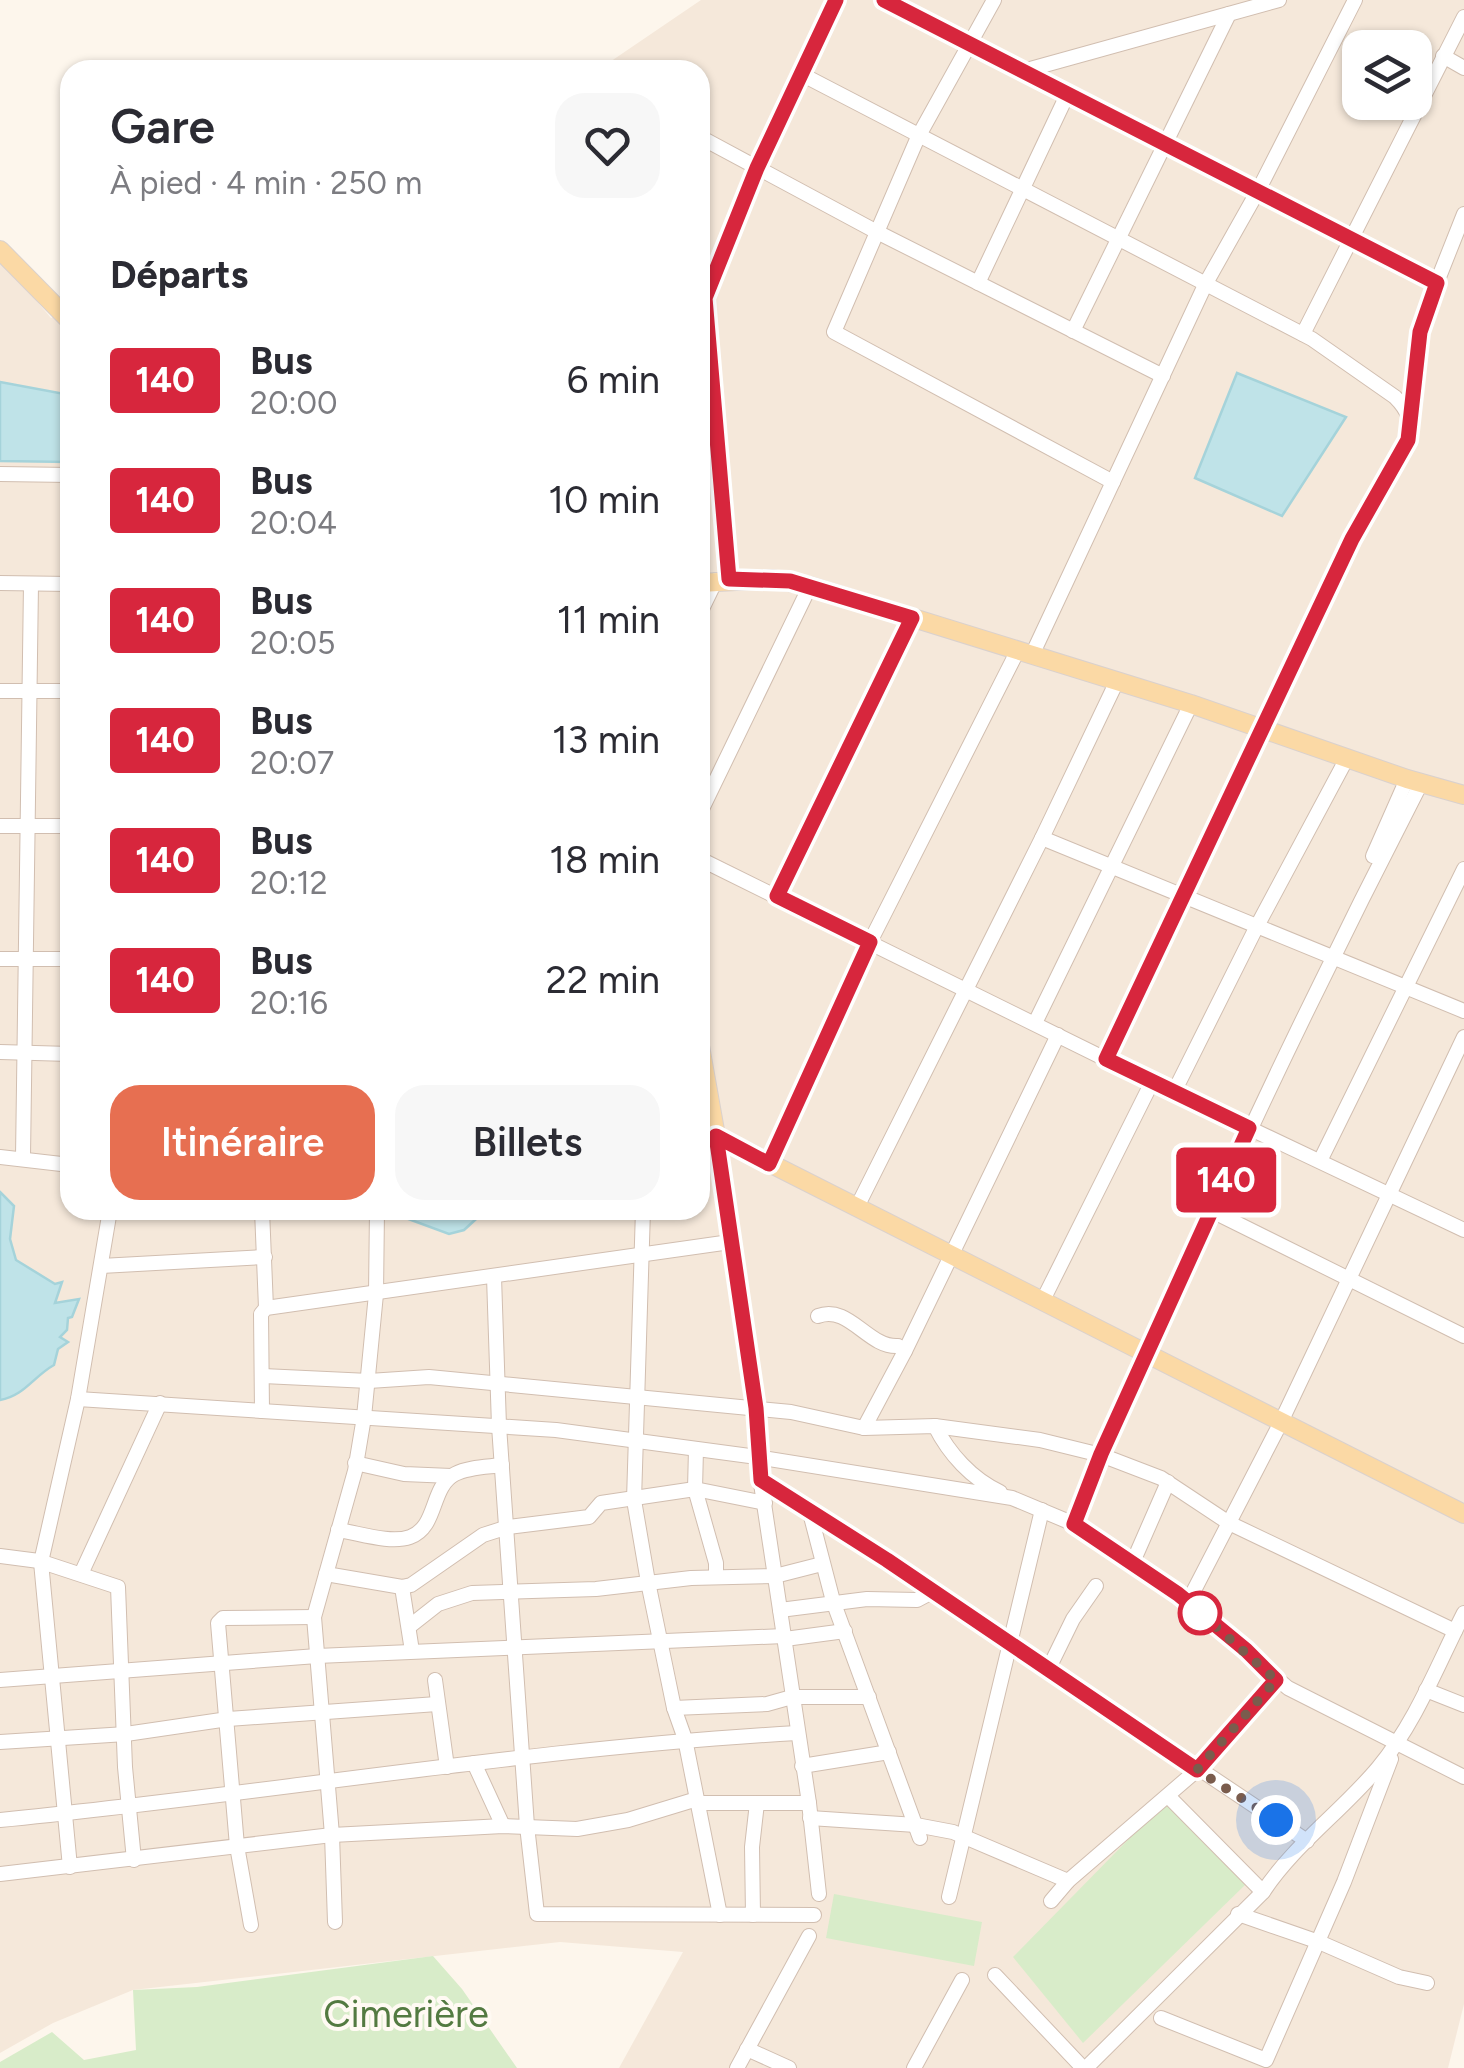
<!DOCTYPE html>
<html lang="fr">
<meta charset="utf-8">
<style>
:root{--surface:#fff;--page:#f7f7f7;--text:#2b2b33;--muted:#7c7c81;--accent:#e76f51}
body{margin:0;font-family:Figtree,sans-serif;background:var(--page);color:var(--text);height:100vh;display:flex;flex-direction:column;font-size:38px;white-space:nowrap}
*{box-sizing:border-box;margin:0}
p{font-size:32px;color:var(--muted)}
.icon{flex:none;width:55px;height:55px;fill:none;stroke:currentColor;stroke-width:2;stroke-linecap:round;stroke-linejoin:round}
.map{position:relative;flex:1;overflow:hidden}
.panel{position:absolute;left:60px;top:60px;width:650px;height:1160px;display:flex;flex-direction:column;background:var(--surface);border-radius:30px;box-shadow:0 2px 8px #0004}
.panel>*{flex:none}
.badge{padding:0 20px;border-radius:8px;font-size:35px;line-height:65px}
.buttons{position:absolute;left:1342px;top:30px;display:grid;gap:20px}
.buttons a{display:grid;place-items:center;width:90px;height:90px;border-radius:20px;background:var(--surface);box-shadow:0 2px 8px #0004;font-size:50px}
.you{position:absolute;width:50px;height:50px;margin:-25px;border:8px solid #fff;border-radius:50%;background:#1a73e8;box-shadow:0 0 0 15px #1a73e833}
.map>.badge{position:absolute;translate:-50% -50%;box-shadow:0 0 0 5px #fff}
h2{padding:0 50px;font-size:38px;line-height:90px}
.round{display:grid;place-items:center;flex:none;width:105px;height:105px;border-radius:30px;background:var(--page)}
.head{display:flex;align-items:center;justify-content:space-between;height:170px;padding:0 50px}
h1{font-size:48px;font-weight:600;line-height:75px}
.primary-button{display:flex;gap:20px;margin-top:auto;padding:20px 50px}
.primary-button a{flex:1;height:115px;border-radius:30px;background:var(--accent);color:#fff;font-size:40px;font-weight:600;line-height:115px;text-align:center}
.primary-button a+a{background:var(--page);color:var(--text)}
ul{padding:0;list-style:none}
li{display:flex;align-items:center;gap:30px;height:120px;padding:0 50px}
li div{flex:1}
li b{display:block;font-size:38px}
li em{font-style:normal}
li .badge{min-width:110px;font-weight:700;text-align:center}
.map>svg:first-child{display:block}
.residential{fill:#f5e8da;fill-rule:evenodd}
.green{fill:#d8ecc9}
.water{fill:#bfe3e8;stroke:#a5d3da;stroke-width:2.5}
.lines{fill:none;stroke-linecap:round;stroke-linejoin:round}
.minor-casing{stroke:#d1beb0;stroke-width:16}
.major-casing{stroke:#dad1cd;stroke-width:20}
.minor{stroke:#fff;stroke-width:14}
.major{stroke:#fbd9a5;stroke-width:18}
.line-casing{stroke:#fff;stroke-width:22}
.line{stroke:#d7263d;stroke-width:15}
.walk{stroke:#7a5c4d;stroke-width:10;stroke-dasharray:0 18}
.stop-dot{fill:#fff;stroke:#d7263d;stroke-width:5}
.labels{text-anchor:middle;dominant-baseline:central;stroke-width:8;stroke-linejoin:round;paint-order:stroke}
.park-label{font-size:38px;fill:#537a41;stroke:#fffaf3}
</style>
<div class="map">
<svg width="1464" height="2068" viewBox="0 0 1464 2068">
<rect width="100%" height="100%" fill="#fdf6ec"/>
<!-- residential -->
<path class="residential" d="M701,0H1464V2004L1448,2068H619L683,1952L560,1942L133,1990L53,2023L0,2053V258L51,318L70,310V1210H700V70H598ZM1360,48H1415V102H1360Z"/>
<!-- green -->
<g class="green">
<path d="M1166,1801L1245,1885L1083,2043L1013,1957Z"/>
<path d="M834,1894L982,1922L974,1966L826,1938Z"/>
<path d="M433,1956L462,1989L517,2068H0V2062L52,2032L84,2060L136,2050L133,1990L197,1987Z"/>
</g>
<!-- water -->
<g class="water">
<path d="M1237,373L1346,417L1282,516L1195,478Z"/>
<path d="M0,382L70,395V462L0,461Z"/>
<path d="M0,1192L14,1206L10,1239L16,1260L55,1284L62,1282L55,1303L79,1299L72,1317L68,1318L67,1330L60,1337L68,1342L58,1349L54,1365C34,1376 24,1396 0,1400Z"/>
<path d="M384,1210H486L464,1230L449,1234Z"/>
</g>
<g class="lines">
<defs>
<g id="minor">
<path d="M884,0L1437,283"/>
<path d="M994,0L918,137L834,332L1113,482"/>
<path d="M1443,56L1464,68"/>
<path d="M1023,71L1279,0"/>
<path d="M803,75L1312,339L1395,397C1409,411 1412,421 1408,440L1352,539L1105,1059"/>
<path d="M700,137L877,232L1163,376"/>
<path d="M700,238L729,579"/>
<path d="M978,283L1068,93"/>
<path d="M707,292L757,168L836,0"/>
<path d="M1073,331L1229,14"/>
<path d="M1303,334L1464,17"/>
<path d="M1412,418L1422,320L1464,214"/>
<path d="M0,474L70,475"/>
<path d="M0,583L70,584"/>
<path d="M700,613L716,580"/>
<path d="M1032,655L1206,283L1259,189L1355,0"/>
<path d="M0,691H70"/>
<path d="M700,813L810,586"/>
<path d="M0,826H70"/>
<path d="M1042,838L1464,1011"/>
<path d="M1373,856L1407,779"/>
<path d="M700,859L1152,1082L1464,1230"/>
<path d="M777,897L912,618"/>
<path d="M0,959H70"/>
<path d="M1035,1023L1191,704"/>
<path d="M0,1052L70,1054"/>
<path d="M1174,1092L1256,928L1347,758"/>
<path d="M716,1136L756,1408L757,1457L809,1803L819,1894"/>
<path d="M0,1157L70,1165"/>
<path d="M23,1157L31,584"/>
<path d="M1320,1161L1464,869"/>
<path d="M769,1164L870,942L1018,650"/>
<path d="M857,1207L1042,838L1117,681"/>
<path d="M262,1210L266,1308"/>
<path d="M643,1210L634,1500L648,1582L674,1708L685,1739L720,1915"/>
<path d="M1212,1211L1464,1336"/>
<path d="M101,1266L265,1257"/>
<path d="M494,1277L499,1426L527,1826L537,1914L814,1915"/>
<path d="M1042,1302L1152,1082"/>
<path d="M818,1316C849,1304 868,1348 898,1346L905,1351"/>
<path d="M263,1376L369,1381L429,1377L791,1412L864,1428L935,1426L1040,1440L1101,1455L1161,1478L1229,1523L1455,1631"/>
<path d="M78,1399L556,1430L757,1457L1012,1498L1086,1529L1177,1594L1288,1688L1464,1777"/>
<path d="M262,1411L261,1314L266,1308L730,1242"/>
<path d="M935,1426C949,1454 972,1479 1000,1492"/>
<path d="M864,1428L905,1351L1058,1035"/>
<path d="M696,1449L695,1489L716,1563V1577"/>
<path d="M355,1463L404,1474L451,1476"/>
<path d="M761,1480L887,1560L1307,1841"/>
<path d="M809,1509L833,1601L920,1838"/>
<path d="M1074,1524C1104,1446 1140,1371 1174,1295C1252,1122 1334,952 1421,783"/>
<path d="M338,1530C359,1533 390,1544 410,1537C438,1527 430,1487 455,1474C468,1467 487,1467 502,1465"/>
<path d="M0,1556L39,1561L118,1587L125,1767L134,1860"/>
<path d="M1133,1562L1168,1482"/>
<path d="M81,1574L160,1403"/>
<path d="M326,1574L402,1587L411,1585L483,1535L508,1527L589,1517L601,1503L695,1489L765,1503"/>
<path d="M402,1587L412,1651"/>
<path d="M1188,1602L1280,1424L1464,1037"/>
<path d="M780,1610L867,1599L917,1600L934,1591"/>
<path d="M410,1626L438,1604L472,1593L596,1589L691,1578L775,1576L822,1564"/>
<path d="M785,1639L845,1631"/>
<path d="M1049,1668L1073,1619L1096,1586"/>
<path d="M0,1680L317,1656L784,1636"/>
<path d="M435,1680L447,1767"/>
<path d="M1426,1690L1464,1705"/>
<path d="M674,1708L767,1704L792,1697H869"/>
<path d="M0,1742L126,1734L228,1719L437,1704"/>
<path d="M474,1763L503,1826"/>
<path d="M802,1766L889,1752"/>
<path d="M1168,1796L1263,1892"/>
<path d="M698,1803H809"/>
<path d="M810,1818L916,1825L953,1832L1068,1881"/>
<path d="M0,1820C266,1794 530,1748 797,1733"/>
<path d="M70,1867L41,1562L78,1399L110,1210"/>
<path d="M0,1874L332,1835L503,1826L577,1829L628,1820L697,1799"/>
<path d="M949,1897L1042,1510"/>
<path d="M1051,1901L1068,1881L1197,1770L1276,1679"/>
<path d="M1238,1914L1319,1942L1399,1977L1427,1983"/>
<path d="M753,1915L752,1847L757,1803"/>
<path d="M335,1922L332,1835L314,1617L355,1471L364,1417L376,1294L377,1210"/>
<path d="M251,1925L237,1846L218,1623L223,1618L314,1617"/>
<path d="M995,1975L1083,2068"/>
<path d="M1161,2018L1266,2060L1344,1882L1391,1759"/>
<path d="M747,2049L789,2068"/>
<path d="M737,2068L809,1936"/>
<path d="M914,2068L962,1980"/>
<path d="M1086,2068L1263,1892C1294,1845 1342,1811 1378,1768C1416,1722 1437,1666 1464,1613"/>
</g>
<g id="major">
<path d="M0,250L70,321"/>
<path d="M700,583L772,579L810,586L1191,704L1407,779L1464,795"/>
<path d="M700,1046L716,1136L1464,1514"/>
</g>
</defs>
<!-- minor casing -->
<use href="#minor" class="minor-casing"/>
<!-- major casing -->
<use href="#major" class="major-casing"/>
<!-- minor -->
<use href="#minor" class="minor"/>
<!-- major -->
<use href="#major" class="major"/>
</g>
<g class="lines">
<defs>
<path id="line" d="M836,0L757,168L705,298L729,579L790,581L912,618L777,896L870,942L769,1164L716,1136L756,1408L761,1480L887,1560L1197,1770L1276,1680L1246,1650L1178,1594L1074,1524L1101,1454L1249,1128L1106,1059L1352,539L1408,440L1420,332L1437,283L884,0"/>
</defs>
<!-- line casing -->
<use href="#line" class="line-casing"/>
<!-- line -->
<use href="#line" class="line"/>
<!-- walk -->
<path class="walk" d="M1200,1613L1188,1602L1276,1680L1197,1770L1276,1820"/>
</g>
<!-- markers -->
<circle class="stop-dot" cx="1200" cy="1613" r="20"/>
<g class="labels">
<!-- park labels -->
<g class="park-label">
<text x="406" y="2014">Cimerière</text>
</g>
</g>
</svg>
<div class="buttons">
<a><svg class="icon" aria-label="layers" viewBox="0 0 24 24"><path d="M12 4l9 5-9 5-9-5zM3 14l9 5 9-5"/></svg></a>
</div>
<div class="you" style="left:1276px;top:1820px"></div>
<b class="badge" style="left:1226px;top:1180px;background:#d7263d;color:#fff">140</b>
<section class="panel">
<div class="head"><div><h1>Gare</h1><p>À pied · 4 min · 250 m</p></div><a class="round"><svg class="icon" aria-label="heart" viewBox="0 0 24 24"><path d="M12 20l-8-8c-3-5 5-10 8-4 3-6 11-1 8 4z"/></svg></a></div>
<h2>Départs</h2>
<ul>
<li><span class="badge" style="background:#d7263d;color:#fff">140</span><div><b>Bus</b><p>20:00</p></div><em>6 min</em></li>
<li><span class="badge" style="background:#d7263d;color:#fff">140</span><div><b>Bus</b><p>20:04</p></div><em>10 min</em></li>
<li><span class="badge" style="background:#d7263d;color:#fff">140</span><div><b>Bus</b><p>20:05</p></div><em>11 min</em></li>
<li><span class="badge" style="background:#d7263d;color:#fff">140</span><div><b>Bus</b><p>20:07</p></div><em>13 min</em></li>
<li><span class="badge" style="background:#d7263d;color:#fff">140</span><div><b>Bus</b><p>20:12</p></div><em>18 min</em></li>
<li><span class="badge" style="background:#d7263d;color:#fff">140</span><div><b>Bus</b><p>20:16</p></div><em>22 min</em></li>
</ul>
<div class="primary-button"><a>Itinéraire</a><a>Billets</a></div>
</section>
</div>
